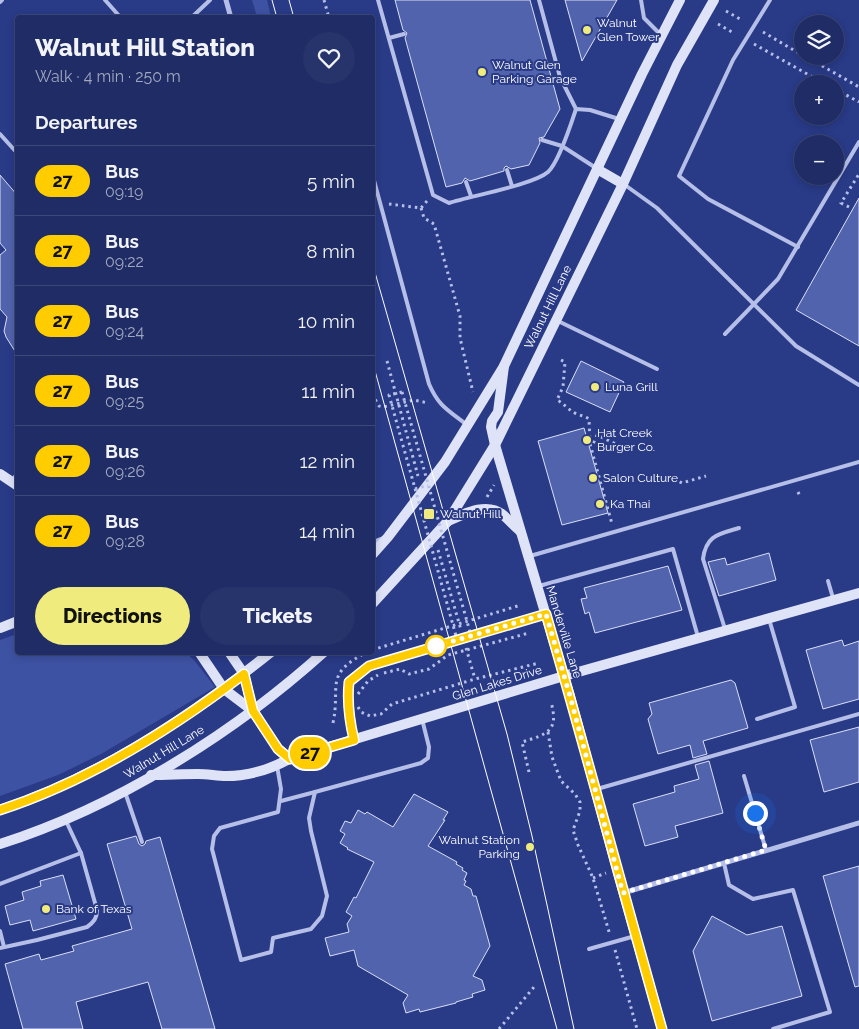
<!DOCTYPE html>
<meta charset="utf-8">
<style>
:root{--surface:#1f2c65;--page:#27346b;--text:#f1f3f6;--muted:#a1a7bf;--line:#3c4879;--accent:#efeb7d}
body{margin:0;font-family:Raleway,sans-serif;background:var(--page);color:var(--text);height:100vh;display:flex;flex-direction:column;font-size:19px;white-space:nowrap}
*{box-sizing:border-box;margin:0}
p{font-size:16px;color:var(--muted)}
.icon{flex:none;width:28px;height:28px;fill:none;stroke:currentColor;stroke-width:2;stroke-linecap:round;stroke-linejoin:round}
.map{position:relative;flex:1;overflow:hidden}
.details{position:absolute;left:15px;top:15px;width:360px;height:640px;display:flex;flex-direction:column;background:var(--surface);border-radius:5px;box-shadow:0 2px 8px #0003,0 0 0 1px var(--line)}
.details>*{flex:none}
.badge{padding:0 10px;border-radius:16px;font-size:18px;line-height:32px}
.tools{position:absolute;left:794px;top:15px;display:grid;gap:10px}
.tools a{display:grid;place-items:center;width:50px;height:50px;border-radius:50%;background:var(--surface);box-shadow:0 2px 8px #0003,0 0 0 1px var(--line);font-size:25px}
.you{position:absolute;width:25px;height:25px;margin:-12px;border:4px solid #fff;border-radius:50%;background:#1a73e8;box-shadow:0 0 0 8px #1a73e833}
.map>.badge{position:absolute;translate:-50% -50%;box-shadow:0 0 0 2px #fff}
h2{padding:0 20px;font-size:19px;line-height:45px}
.round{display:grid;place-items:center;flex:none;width:52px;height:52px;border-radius:26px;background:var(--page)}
.headline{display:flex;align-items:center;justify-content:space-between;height:85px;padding:0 20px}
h1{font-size:24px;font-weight:800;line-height:38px}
.cta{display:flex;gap:10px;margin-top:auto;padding:10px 20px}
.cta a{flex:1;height:58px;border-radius:30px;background:var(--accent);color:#111;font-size:20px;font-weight:800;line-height:58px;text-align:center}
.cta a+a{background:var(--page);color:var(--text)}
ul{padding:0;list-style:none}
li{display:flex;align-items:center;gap:15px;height:70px;padding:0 20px;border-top:1px solid var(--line)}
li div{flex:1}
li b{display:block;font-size:19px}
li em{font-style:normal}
li .badge{min-width:55px;font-weight:700;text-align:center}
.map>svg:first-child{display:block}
.green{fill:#3e52a3}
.building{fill:#5263ae;stroke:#d9dff6}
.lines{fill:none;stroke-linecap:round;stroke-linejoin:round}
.path{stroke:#b6bfe8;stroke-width:3;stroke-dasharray:2.5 4;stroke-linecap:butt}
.lane{stroke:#b6bfe8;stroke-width:4}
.street{stroke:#b6bfe8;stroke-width:5}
.secondary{stroke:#dfe3f7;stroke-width:10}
.tram{stroke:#fff;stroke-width:1}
.path-bridge{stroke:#b6bfe8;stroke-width:3;stroke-dasharray:2.5 4;stroke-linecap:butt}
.line-casing{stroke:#fff;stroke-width:11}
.line{stroke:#fc0;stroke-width:8}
.walk{stroke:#fff;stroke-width:5;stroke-dasharray:0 9}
.poi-dot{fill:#efeb7d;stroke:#293a87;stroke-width:2}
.stop-dot{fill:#fff;stroke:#fc0;stroke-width:2.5}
.labels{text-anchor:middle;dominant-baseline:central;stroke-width:4;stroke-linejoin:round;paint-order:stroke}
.poi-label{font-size:12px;fill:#fff;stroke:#293a87;text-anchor:start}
.street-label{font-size:12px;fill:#fff;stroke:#293a87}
</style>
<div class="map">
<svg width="859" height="1029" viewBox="0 0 859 1029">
<rect width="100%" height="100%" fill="#293a87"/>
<!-- green -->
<g class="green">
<path d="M252,0H267L271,17H257Z"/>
<path d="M17,634L18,652L186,653L194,660L215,687L101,754L58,775L0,796V640Z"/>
</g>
<!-- building -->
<g class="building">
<path d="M395,0H530L560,109L544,137L539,138L540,143L529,165L511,169L506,166L504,168V171L470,181L465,178L462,183L446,187L405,38L407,33L403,30Z"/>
<path d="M565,0H617L582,61Z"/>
<path d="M0,175L18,196V356L6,337L4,331L7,317L0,309V255L6,250L0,243Z"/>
<path d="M859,198V346L796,310Z"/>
<path d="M581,361L624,382L610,412L566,392Z"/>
<path d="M584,428L608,513L562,525L538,441Z"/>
<path d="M769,553L776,580L719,596L708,562L725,558L727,565Z"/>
<path d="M668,566L682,610L595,633L589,612L585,614L581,599L587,598L584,588Z"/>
<path d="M842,640L844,646L859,641V699L823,709L806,650Z"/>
<path d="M731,680L735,683L748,728L703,741L707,754L693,758L690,745L658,754L648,719L652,714L649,703Z"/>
<path d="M859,727V782L824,792L810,740Z"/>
<path d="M709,761L723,813L675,826L678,837L645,846L633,804L675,792L674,786L699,779L695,765Z"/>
<path d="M414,794L448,812L443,820H445L428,846L457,862L456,864L463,868L462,870L467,873L464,880L466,881L464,885L471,889L473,896H476L490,946L473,976L482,980L485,990L472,994L473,997L456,1002V1003L420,1012L419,1009L406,1013L403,1003L408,995L358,966L354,950L330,956L325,938L349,932L347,924L352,916L346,912L354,897L356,898L374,862L347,849L348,848L340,843L345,834L340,831L345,821L351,823L358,810L365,814L367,812L393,827Z"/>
<path d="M136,836L139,844L142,846L145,844L146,841L160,837L215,1029H162L148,982L76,1002L83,1029H23L5,964L39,954L41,960L74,951L72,946L132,929L107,844Z"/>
<path d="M859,866V986L855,987L823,876Z"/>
<path d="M63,875L76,919L33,931L30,920L10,925L5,906L24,900L22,892L41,886L40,881Z"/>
<path d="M712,916L747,935L782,926L802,996L712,1021L693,951Z"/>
</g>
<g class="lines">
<!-- path -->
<g class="path">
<path d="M324,0L329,18"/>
<path d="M726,11L740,19"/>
<path d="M718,24L732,32"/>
<path d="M763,32L802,55"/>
<path d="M754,44L825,84"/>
<path d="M805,56L859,87"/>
<path d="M835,89L859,102"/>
<path d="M389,204L421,208L427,201"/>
<path d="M849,207L841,203L859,174"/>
<path d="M421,208L424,218L434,224L460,316V338L473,392"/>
<path d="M561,360L565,362L563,387L557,400C565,404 569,411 577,414C581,416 585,416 589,419L590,444H593L597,435L620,446"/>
<path d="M387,361L418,476"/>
<path d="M372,394L379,406L383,407L414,400L428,403"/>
<path d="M590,444L612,524"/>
<path d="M668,476L682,483L706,476"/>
<path d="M798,492L800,496"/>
<path d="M487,497L494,485"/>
<path d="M438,550L461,630"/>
<path d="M466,648L475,679"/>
<path d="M372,650L521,605"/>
<path d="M384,673L400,669L409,674L429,669L448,655L529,633"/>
<path d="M358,694L368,681L378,675"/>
<path d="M358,707L361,712L370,716L381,714L392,704L475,679L539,663"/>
<path d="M333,723C341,685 323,675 367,652"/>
<path d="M548,732L552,757L561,781L575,794L580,802V811L573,830L578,845L593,878L610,935"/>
<path d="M529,772L522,742C548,734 559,731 551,702"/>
<path d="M593,878L606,873"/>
<path d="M615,950L637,1029"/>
<path d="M499,1029L534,987"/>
</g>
<!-- lane -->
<g class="lane">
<path d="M105,0L121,18"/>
<path d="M378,0L433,195L449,203C470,196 533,185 548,172C559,162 571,124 576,109L590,110L619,119"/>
<path d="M539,0L560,77L576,109"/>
<path d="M641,0L644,18L661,35"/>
<path d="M770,0L733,60L679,176L708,199L798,247"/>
<path d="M0,2L2,0"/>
<path d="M191,18L210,0"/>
<path d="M389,38L404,34"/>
<path d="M0,134L18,154"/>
<path d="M542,140L562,146L596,168"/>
<path d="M507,170L512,186"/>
<path d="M372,173L429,384C439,407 448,410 467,425"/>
<path d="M466,182L471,196"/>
<path d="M625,185L657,208L796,346L859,385"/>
<path d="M558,321L657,369"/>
<path d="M725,334L778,279L859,142"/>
<path d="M12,481L18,472"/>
<path d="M530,556L859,462"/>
<path d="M828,581L833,598"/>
<path d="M539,586L673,549L698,637"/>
<path d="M725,629L703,559C706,535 719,534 739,528"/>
<path d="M757,719L795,707L769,619"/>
<path d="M353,737L347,703L349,682L369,666L545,614"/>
<path d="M277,766L281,789L278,812L220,828L214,836L212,849L241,960L271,952L273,938L311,929L322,916L327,896L311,831L309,818L315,792L421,763L428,758L429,747L422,719"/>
<path d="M744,776L766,850"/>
<path d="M597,789L859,714"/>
<path d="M125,792L142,842"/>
<path d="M281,801L315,792"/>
<path d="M724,863L729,885L753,899L793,890L830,1012L773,1029"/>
<path d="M0,884L81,853"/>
<path d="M0,931L4,947"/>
<path d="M0,948L37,940L87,927C94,922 97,918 97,910L81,853L66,821"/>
<path d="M589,949L635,936"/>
</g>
<!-- street -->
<g class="street">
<path d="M226,0L231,18"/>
<path d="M372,543L382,539"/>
<path d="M623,893L859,823"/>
</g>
<!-- secondary -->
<g class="secondary">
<path d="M597,169L623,184"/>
<path d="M504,366L498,412L492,421L491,427L495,445L570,696L617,870L662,1029"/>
<path d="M0,474L18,486"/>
<path d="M448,521C464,514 486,502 502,514C508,519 514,526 520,531"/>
<path d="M372,555L388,537L445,462L504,366L642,74L680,0"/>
<path d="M372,604L448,521L495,445L623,184L677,65L714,0"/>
<path d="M0,628L18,621"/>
<path d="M199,652L224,689L253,711L278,749L289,759"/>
<path d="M229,652L244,674L253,711"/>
<path d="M151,775C167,775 183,774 198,774C208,774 217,776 226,776C249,776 269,770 289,759L564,676L859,593"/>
<path d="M0,810C98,778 191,716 271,652"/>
<path d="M0,844C116,807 233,734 324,652"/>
</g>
<!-- tram -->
<g class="tram">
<path d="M272,0L277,18"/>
<path d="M289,0L294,18"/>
<path d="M372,262L507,734L532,836L574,1029"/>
<path d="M372,360L557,1029"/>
</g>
<!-- path-bridge -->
<g class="path-bridge">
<path d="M402,392L472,639L458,643L389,395Z"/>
<path d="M415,489L428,485"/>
</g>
</g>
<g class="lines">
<defs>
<path id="line" d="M0,810C86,782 172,729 244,674L253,711L278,749L290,759L354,740C349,719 347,702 349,682L369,666L546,614C586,752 623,891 662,1029"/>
</defs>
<!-- line casing -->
<use href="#line" class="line-casing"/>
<!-- line -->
<use href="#line" class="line"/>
<!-- walk -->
<path class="walk" d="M436,646L546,614L570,696L623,893L766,850L755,813"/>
</g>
<!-- markers -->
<g class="poi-dot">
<circle cx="587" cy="30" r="5"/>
<circle cx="482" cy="72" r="5"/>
<circle cx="595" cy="387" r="5"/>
<circle cx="587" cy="440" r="5"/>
<circle cx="593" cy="478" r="5"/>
<circle cx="600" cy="504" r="5"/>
<rect x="423" y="508" width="12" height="12" rx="2.5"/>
<circle cx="530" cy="847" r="5"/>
<circle cx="46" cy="909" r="5"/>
</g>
<circle class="stop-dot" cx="436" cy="646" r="10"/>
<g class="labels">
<!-- poi labels -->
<g class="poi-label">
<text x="597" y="23">Walnut<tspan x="597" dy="14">Glen Tower</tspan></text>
<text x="492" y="65">Walnut Glen<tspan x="492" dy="14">Parking Garage</tspan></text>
<text x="605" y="387">Luna Grill</text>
<text x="597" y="433">Hat Creek<tspan x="597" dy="14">Burger Co.</tspan></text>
<text x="603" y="478">Salon Culture</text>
<text x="610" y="504">Ka Thai</text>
<text x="440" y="514">Walnut Hill</text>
<text x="520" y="840" text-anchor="end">Walnut Station<tspan x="520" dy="14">Parking</tspan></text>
<text x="56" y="909">Bank of Texas</text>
</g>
<!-- street labels -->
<g class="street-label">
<text transform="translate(548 307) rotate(-64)">Walnut Hill Lane</text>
<text transform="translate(564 632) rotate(73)">Manderville Lane</text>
<text transform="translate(497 683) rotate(-17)">Glen Lakes Drive</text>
<text transform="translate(164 752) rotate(-31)">Walnut Hill Lane</text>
</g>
</g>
</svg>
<div class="tools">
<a><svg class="icon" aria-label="layers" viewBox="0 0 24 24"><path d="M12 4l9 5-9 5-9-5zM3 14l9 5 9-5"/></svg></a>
<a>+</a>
<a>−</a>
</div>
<div class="you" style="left:755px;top:813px"></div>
<b class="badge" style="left:310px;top:753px;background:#fc0;color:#111">27</b>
<section class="details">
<div class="headline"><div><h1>Walnut Hill Station</h1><p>Walk · 4 min · 250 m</p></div><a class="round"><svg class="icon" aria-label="heart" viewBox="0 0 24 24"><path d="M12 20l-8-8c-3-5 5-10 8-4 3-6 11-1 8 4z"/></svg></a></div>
<h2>Departures</h2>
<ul>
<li><span class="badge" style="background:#fc0;color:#111">27</span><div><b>Bus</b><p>09:19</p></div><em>5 min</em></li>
<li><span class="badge" style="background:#fc0;color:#111">27</span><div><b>Bus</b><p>09:22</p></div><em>8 min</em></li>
<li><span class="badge" style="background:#fc0;color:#111">27</span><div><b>Bus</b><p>09:24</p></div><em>10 min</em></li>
<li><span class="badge" style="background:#fc0;color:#111">27</span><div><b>Bus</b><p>09:25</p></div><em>11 min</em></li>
<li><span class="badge" style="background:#fc0;color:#111">27</span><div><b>Bus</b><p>09:26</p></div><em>12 min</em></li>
<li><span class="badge" style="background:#fc0;color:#111">27</span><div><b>Bus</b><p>09:28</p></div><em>14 min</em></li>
</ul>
<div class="cta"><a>Directions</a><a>Tickets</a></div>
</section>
</div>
